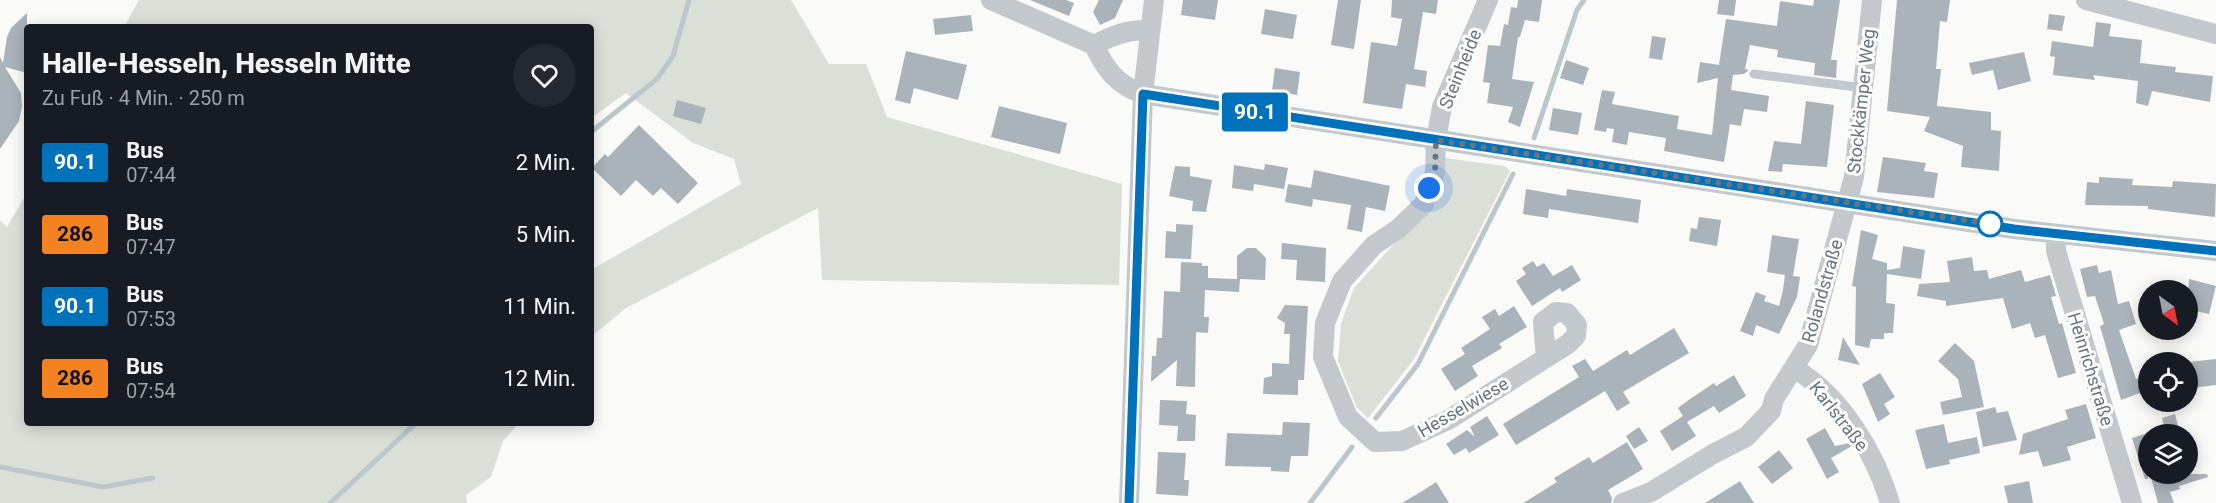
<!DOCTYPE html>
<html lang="de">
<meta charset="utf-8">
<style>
:root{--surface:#171b24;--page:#242831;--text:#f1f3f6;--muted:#9ea1a6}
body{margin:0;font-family:Roboto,sans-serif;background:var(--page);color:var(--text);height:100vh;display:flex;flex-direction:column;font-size:22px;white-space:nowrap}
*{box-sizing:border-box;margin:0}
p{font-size:20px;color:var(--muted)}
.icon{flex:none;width:33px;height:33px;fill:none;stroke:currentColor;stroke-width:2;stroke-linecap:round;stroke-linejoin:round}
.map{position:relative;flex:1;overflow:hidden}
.details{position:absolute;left:24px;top:24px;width:570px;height:402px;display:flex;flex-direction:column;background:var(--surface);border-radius:6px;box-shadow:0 3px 15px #0003}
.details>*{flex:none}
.badge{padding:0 12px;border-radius:4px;font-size:21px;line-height:39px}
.needle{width:39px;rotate:148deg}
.buttons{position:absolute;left:2138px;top:280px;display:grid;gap:12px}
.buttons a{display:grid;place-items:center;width:60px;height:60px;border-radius:50%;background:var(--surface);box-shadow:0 3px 15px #0003;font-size:30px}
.you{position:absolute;width:30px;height:30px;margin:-15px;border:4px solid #fff;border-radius:50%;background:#1a73e8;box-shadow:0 0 0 9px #1a73e833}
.map>.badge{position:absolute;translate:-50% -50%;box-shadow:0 0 0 3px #fff}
.round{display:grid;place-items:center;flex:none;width:63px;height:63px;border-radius:32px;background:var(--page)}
.headline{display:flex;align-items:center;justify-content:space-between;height:102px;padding:0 18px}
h1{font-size:28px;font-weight:800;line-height:45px}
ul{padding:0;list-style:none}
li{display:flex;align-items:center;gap:18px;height:72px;padding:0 18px}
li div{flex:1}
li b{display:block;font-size:22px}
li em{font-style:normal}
li .badge{min-width:66px;font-weight:700;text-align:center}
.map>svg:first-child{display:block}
.green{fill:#dadfd7}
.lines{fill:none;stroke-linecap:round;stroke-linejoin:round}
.stream{stroke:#bbc7cb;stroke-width:5}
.building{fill:#aab3b9}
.lane{stroke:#c3c8cc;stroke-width:9}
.street{stroke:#c3c8cc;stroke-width:20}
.line-casing{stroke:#fff;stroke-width:14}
.line{stroke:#0072bc;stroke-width:9}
.walk{stroke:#657683;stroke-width:6;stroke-dasharray:0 10.8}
.stop-dot{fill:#fff;stroke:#0072bc;stroke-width:3}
.labels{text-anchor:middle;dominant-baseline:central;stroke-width:6;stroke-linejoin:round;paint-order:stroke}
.street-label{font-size:18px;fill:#657683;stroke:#fff}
</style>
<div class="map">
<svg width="2216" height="503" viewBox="0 0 2216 503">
<rect width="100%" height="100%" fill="#fafaf8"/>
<!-- green -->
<g class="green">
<path d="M139,0H791L829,64H866L887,117L1122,184L1119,285L822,280L818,208L626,308L591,337V270L741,184L734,159L693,143L626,93L591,118V27H124Z"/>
<path d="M1445,158L1505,166L1510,171L1414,359L1368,418L1357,408L1338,361L1341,324L1354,288L1402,235Z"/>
<path d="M27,193V423H519L503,441L491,477L466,495L467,503H0V220L7,227Z"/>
</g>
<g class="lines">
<!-- stream -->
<g class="stream">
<path d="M591,132L657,79L673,56L689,0"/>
<path d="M1534,138L1577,10L1584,0"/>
<path d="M1376,418L1418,364L1513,174"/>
<path d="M0,467L103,487L153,478"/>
<path d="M330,503L416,423"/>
<path d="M1310,503L1352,447"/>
</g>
</g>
<!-- building -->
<g class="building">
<path d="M1030,0H1066L1074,3L1069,16Z"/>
<path d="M1099,0H1123L1115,18L1100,25L1093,12Z"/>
<path d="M1183,0H1218L1215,20L1181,15Z"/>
<path d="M1338,0H1361L1354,49L1331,45Z"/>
<path d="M1392,0H1438L1436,14L1423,12L1414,69L1427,71L1425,87L1406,84L1402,109L1363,103L1371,42L1397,46L1402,19L1391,17Z"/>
<path d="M1518,0H1542L1539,22L1525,20L1520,37H1518L1512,79L1534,82L1520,127L1508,122L1513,107L1487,103L1490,83L1483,82L1488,45L1500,46L1504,24L1508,25L1511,7L1517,8Z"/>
<path d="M1719,0H1736L1734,16L1717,14Z"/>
<path d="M1814,0H1840L1831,60H1837L1836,78L1814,75L1815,63L1777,57L1778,50L1750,45L1745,69L1749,70L1744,74L1733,75L1731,90L1769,96L1767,112L1744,109L1741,126L1730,124L1724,162L1664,151L1666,138L1629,132L1627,145L1612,142L1614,129L1607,128L1606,132L1594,130L1602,90L1615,92L1612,104L1679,116L1677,129L1712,135L1718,78L1697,83L1700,62L1719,65L1726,19L1777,26L1780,1L1813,6Z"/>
<path d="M1897,0H1950L1947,22L1940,21L1936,69H1941L1937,106L1991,112V130L2001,131L1999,171L1961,167L1963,146L1924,131L1930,117L1887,111Z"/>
<path d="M1265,9L1297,15L1293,39L1261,34Z"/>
<path d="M27,13V73L5,67L21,93L22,107L19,121L0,149V57L3,63L7,37L11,28Z"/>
<path d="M2049,14L2065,16L2062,31L2047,29Z"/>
<path d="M971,15L973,31L935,35L933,19Z"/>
<path d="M2096,22L2111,24L2109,36L2142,40L2140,63L2176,67L2175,72L2213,76L2210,102L2152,91L2148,106L2136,103L2138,81L2093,75L2095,80L2053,75L2055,57L2050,56L2052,41L2093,47Z"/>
<path d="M1652,36L1666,38L1662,60L1649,58Z"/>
<path d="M906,51L967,65L958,100L914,88L910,104L895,100Z"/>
<path d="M2024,52L2031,81L1998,90L1993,70L1972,75L1969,63Z"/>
<path d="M1566,60L1589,68L1583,85L1560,78Z"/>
<path d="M1275,68L1300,72L1297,95L1272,91Z"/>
<path d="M677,100L706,108L701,124L673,116Z"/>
<path d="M1806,101L1834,105L1827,167L1783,164L1782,172L1768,171L1774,141L1801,144Z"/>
<path d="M999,106L1067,123L1060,154L991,137Z"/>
<path d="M1553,108L1582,113L1578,135L1549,130Z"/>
<path d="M639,125L698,183L678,204L661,188L653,196L636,180L621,196L592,168L605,154L608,157Z"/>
<path d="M1883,157L1926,163L1924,171L1938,173L1934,198L1877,192Z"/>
<path d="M1265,164L1288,168L1284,189L1254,184L1253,191L1232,188L1234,165L1264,170Z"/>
<path d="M1175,166L1190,167V176L1212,180L1206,212L1192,211L1193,201L1169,196Z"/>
<path d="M1314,170L1390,186L1385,211L1366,207L1362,232L1347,229L1351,205L1313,199L1312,207L1285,202L1288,184L1311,188Z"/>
<path d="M2099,177L2133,179L2132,185L2172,187L2173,181L2216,184L2215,217L2148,209V206L2085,205L2087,182L2099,183Z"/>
<path d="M1526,189L1566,196L1567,189L1641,200L1638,223L1549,209L1548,218L1523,214Z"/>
<path d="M1699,217L1721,220L1717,246L1689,241L1691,228L1697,229Z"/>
<path d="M1176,224L1193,225L1191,259L1165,258L1166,231L1176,232Z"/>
<path d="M1861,230L1878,235L1872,259L1887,263V270L1900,268L1903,246L1925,250L1921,279L1887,274L1886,303L1895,304L1893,333H1884V339H1871L1869,348L1855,345L1856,287L1852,286Z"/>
<path d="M1772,235L1799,239L1793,276L1800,277L1797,297L1779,334L1756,325L1753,336L1740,331L1756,292L1766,296L1764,301L1779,306L1783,290L1785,275L1767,272Z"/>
<path d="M1282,243L1326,248L1325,282L1296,280L1297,260L1281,259Z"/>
<path d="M1247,248H1256L1266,258L1265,280L1240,279L1239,292L1205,290L1204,317H1209L1208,333L1196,332L1195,387L1176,386L1177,360L1151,382L1152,356H1156L1157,338H1162L1164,291L1180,292L1181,262L1202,263V266H1208V278L1237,279V256Z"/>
<path d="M1972,257L1974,271L1987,270L1989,279L2021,270L2025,282L2050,275L2056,296L2051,297L2059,324L2062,323L2076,373L2058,378L2045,335L2035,338L2030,323L2012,329L2003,298L1946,306V301L1917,296L1919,284L1950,282L1947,261Z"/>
<path d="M1533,261L1537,267L1544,263L1553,276L1572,265L1581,280L1562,292L1560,288L1532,306L1516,281L1526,274L1522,268Z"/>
<path d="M2097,265L2099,273L2111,270L2118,304L2129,301L2136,324L2119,330L2136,379L2148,376V390L2121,400L2100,326L2104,324L2095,296L2087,297L2080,269Z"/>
<path d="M2189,279L2216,286L2209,314L2187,309Z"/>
<path d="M1285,305L1308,306L1304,380H1298V395L1263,394L1264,378L1272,376V363L1289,364L1290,334H1284L1285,323L1277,318Z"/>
<path d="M1514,306L1527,327L1499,344L1502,348L1472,366L1478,376L1455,391L1441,369L1465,354L1461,348L1490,329L1482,317L1495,309L1499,316Z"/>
<path d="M1674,328L1689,353L1623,392L1630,403L1617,411L1605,391L1516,445L1503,424L1579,377L1572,366L1585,359L1593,371L1627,350L1630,355Z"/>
<path d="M1843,337L1860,365L1838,360Z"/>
<path d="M1955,343L1974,361L1984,407L1943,415L1940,402L1962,397L1958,379L1938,361Z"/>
<path d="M2216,359V385L2192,388L2189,362Z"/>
<path d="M1880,373L1895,397L1884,404L1890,414L1878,422L1862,384Z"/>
<path d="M1734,375L1746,396L1719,413L1714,406L1687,422L1696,436L1672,451L1660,431L1683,416L1678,408L1690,399L1714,383L1716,386Z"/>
<path d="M1160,400L1187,401L1186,414L1196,415L1195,441H1177L1178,426L1159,425Z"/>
<path d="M2086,404L2096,438L2067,447L2071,460L2043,467L2038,451L2019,455L2023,434L2068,419L2065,410Z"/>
<path d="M1995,407L1997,413L2008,411L2017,440L1983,447L1976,412Z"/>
<path d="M2175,414L2180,433L2166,435L2162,418Z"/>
<path d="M1487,416L1499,435L1469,453L1466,448L1454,455L1446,444L1467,430L1475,437L1470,427Z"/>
<path d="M1283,422L1310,423L1308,456H1291L1289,472L1271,471V467L1225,466L1227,433L1282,435Z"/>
<path d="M1944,424L1948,443L1977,437L1980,453L1949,460L1950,464L1926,469L1915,430Z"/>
<path d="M1639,427L1648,441L1634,449L1626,436Z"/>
<path d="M1825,428L1835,446L1850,443L1852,446L1831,458L1839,472L1827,479L1806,439Z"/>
<path d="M2148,433V479H2145L2132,438Z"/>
<path d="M1627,442L1643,469L1608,490L1612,498L1611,503H1523L1557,482L1554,478L1589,457L1593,463Z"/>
<path d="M1779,450L1793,468L1772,484L1758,467Z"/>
<path d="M1158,452L1186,453L1184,480H1189L1188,496L1156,494Z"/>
<path d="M2150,474H2207L2208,477L2179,486L2180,489L2170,492L2174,503H2158Z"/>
<path d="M1740,481L1754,503H1705Z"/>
<path d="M2029,481L2033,503H2008L2004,486Z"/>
<path d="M1436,482L1449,503H1402L1424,490Z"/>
</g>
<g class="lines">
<!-- lane -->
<path class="lane" d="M1754,74L1864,88"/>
<!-- street -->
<g class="street">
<path d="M991,0L1094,45C1105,69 1117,85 1143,94L2014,229L2216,251"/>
<path d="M1488,0L1442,107L1436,140L1435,172L1424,204L1398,229L1374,245L1342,281L1325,323L1323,357L1348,417L1375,442L1402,441L1448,420L1568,344L1576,336L1577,325L1567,313L1556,312L1543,322L1546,358"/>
<path d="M2086,0L2216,34"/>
<path d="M1094,45C1111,36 1130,28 1149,31"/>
<path d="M2056,234V251L2132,503"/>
<path d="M1795,369C1841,396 1875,453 1890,503"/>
<path d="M1129,503L1143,94L1154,0"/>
<path d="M1623,503L1651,492L1713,454L1746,437L1771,411L1774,399L1808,345L1854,177L1872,0"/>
</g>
</g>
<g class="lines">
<defs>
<path id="line" d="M1129,503L1143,94L2014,229L2216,251"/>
</defs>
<!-- line casing -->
<use href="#line" class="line-casing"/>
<!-- line -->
<use href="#line" class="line"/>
<!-- walk -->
<path class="walk" d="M1429,188L1435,172L1436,140L1990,224"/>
</g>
<!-- markers -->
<circle class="stop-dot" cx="1990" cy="224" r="12"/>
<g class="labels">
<!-- street labels -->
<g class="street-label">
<text transform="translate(1460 69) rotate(-68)">Steinheide</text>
<text transform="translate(1861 101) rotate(-84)">Stockkämper Weg</text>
<text transform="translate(1822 291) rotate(-74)">Rolandstraße</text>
<text transform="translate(2091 369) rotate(73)">Heinrichstraße</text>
<text transform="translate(1463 407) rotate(-30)">Hesselwiese</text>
<text transform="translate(1839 416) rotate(52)">Karlstraße</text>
</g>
</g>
</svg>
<div class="buttons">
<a><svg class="needle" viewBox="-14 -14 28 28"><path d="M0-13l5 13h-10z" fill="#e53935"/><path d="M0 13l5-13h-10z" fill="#9ea1a6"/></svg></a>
<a><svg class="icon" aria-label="locate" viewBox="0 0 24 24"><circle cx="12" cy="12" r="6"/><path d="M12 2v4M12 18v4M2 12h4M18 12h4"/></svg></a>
<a><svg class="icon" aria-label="layers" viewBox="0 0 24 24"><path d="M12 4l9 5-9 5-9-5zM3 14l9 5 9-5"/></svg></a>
</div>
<div class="you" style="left:1429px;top:188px"></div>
<b class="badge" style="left:1255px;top:112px;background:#0072bc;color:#fff">90.1</b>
<section class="details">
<div class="headline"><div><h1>Halle-Hesseln, Hesseln Mitte</h1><p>Zu Fuß · 4 Min. · 250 m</p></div><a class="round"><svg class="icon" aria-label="heart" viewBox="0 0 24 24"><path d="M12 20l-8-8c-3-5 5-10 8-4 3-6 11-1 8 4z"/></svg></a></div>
<ul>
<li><span class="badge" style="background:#0072bc;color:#fff">90.1</span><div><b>Bus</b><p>07:44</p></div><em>2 Min.</em></li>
<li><span class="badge" style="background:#f58220;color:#111">286</span><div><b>Bus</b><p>07:47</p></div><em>5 Min.</em></li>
<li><span class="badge" style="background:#0072bc;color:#fff">90.1</span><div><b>Bus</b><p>07:53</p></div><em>11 Min.</em></li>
<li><span class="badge" style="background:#f58220;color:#111">286</span><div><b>Bus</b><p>07:54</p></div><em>12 Min.</em></li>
</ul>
</section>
</div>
